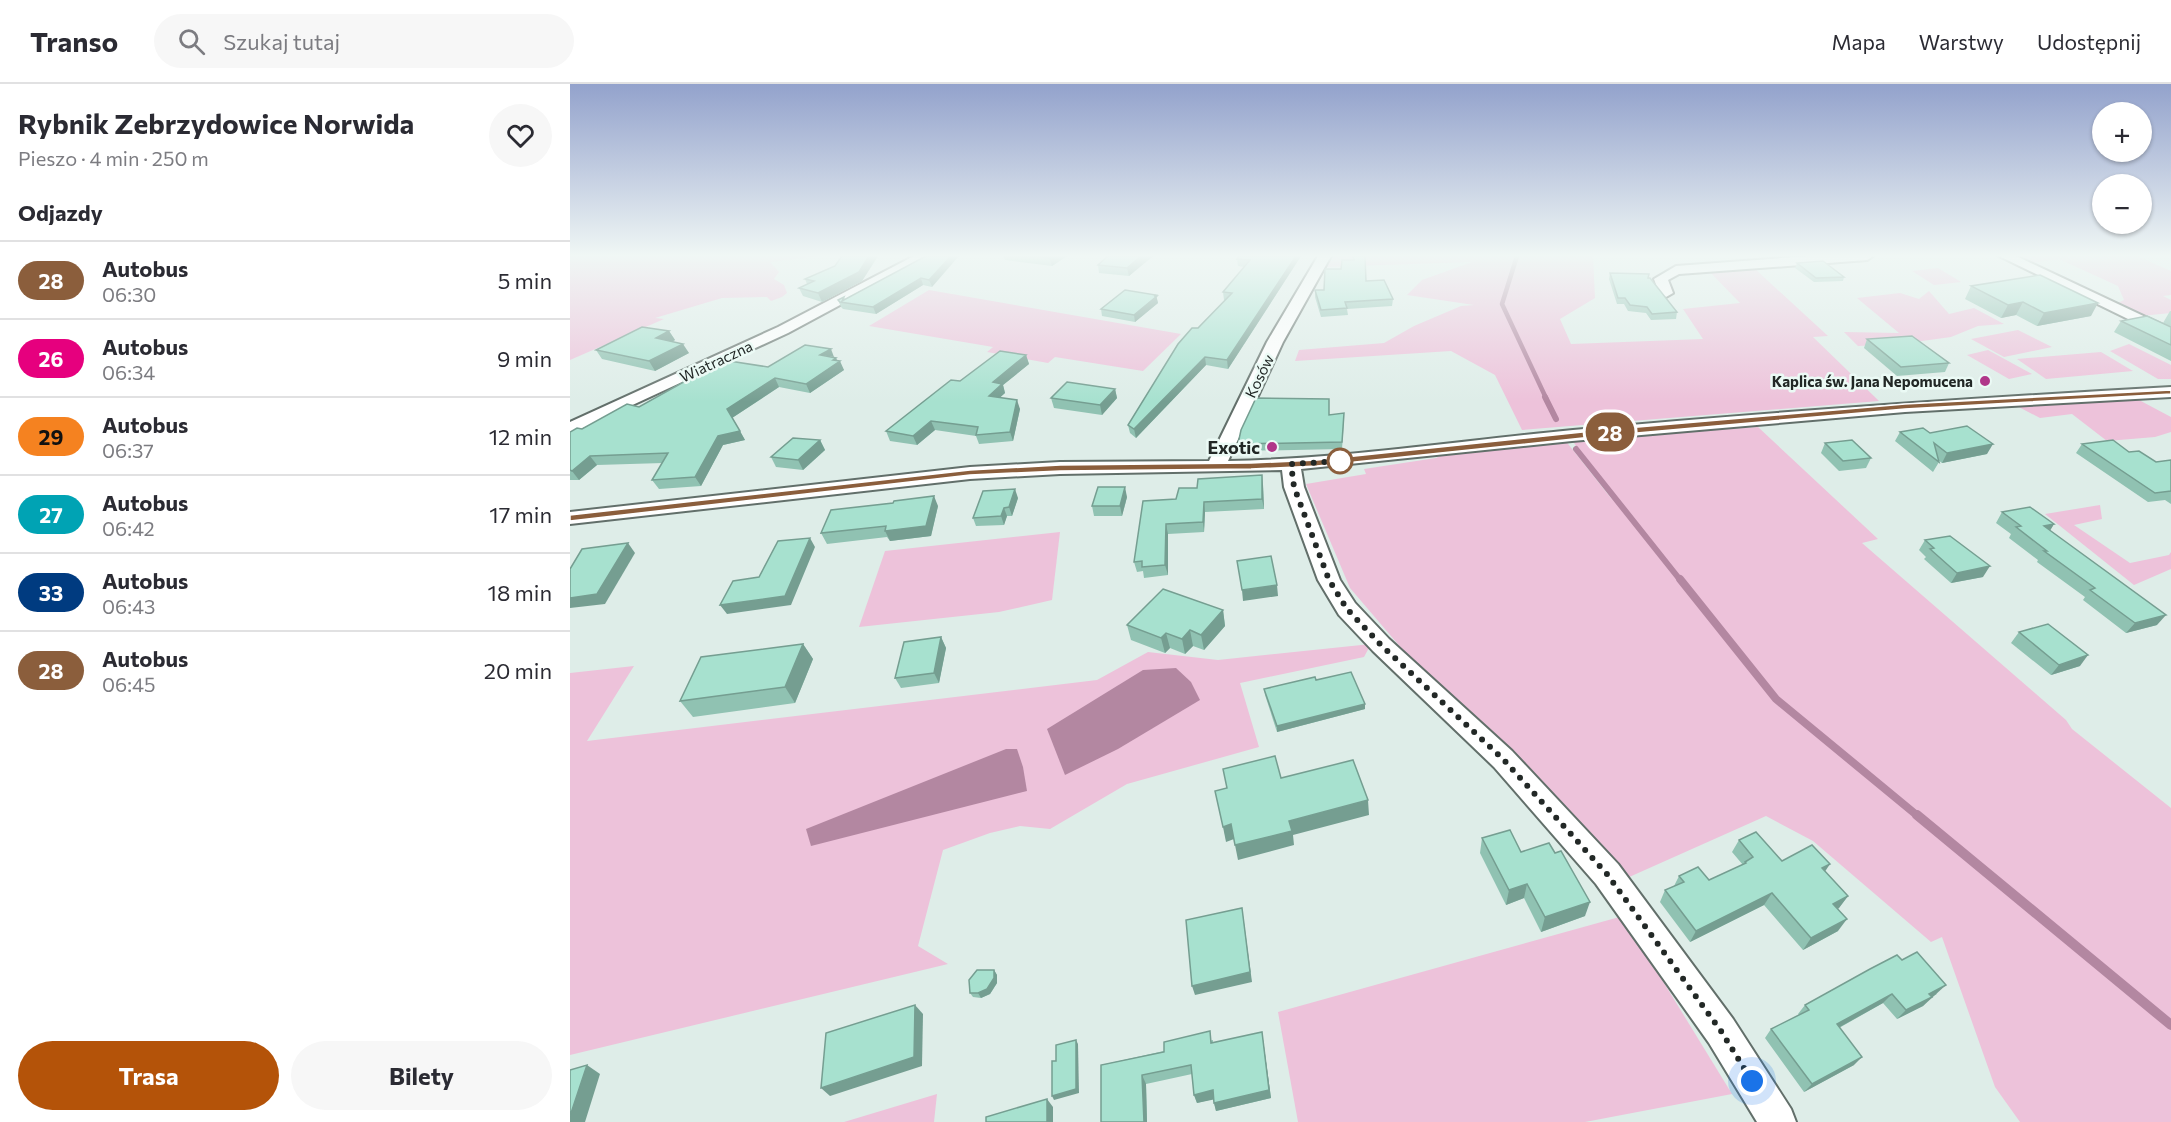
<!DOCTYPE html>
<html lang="pl">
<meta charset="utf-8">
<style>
:root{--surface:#fff;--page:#f7f7f7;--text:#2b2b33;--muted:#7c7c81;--line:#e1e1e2;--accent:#b45309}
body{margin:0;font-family:Commissioner,sans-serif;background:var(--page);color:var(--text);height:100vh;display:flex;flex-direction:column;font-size:22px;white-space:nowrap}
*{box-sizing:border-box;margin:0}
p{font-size:20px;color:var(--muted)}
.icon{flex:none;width:33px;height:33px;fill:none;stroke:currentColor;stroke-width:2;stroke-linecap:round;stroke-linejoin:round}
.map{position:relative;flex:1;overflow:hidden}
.panel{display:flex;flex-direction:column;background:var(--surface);width:570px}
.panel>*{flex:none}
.badge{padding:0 12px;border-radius:20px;font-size:21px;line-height:39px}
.controls{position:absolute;left:1522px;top:18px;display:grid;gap:12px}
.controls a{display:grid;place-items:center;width:60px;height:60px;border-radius:50%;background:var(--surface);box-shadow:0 2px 4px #0004;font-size:30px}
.you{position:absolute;width:30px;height:30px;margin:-15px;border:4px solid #fff;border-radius:50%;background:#1a73e8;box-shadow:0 0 0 9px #1a73e833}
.map>.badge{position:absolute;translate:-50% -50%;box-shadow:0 0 0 3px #fff}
h2{padding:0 18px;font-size:22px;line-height:54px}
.round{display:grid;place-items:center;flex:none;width:63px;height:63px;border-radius:32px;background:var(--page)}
.overview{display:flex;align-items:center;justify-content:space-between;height:102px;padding:0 18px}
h1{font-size:28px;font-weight:700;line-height:45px}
.cta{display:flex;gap:12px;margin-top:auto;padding:12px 18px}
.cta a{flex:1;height:69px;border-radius:36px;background:var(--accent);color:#fff;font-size:24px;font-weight:700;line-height:69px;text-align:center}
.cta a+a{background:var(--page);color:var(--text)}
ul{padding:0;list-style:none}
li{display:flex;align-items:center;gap:18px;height:78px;padding:0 18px;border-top:2px solid var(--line)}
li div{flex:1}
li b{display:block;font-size:22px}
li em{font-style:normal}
li .badge{min-width:66px;font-weight:700;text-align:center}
header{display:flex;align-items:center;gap:36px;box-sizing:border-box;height:84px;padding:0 30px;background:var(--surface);border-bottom:2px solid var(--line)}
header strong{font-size:28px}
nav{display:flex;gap:33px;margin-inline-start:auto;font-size:21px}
.search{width:420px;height:54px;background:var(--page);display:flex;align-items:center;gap:15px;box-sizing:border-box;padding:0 21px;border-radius:33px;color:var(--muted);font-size:22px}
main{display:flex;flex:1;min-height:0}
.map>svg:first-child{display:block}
.green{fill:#edc2da}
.water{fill:#b387a1}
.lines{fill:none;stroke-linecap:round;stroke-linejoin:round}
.stream-far3{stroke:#b387a1;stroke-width:4.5}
.stream-far2{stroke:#b387a1;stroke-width:6}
.stream-far1{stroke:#b387a1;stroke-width:8}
.stream{stroke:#b387a1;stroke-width:10}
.minor-casing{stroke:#626f6a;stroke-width:4}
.minor{fill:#fff;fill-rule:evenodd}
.wall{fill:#90c2b2}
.shaded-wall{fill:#759e91}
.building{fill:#a7e1cf;stroke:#759e91;stroke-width:1.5}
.line{fill:#8b5e3c;stroke:#fff;stroke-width:1.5}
.walk{stroke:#222826;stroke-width:6;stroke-dasharray:0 10.8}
.poi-dot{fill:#b03689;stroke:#ebfaf5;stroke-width:2}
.stop-dot{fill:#fff;stroke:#8b5e3c;stroke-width:3}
.labels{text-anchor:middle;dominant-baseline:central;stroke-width:5;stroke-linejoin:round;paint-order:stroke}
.far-street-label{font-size:15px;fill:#222826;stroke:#ebfaf5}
.far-poi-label{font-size:15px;font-weight:bold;fill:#222826;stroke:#ebfaf5;text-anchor:end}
.poi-label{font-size:18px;font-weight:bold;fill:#222826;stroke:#ebfaf5;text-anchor:end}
</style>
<header>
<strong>Transo</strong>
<div class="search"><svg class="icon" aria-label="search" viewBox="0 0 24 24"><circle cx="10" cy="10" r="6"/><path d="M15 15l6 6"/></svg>Szukaj tutaj</div>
<nav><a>Mapa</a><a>Warstwy</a><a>Udostępnij</a></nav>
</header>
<main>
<section class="panel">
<div class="overview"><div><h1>Rybnik Zebrzydowice Norwida</h1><p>Pieszo · 4 min · 250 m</p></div><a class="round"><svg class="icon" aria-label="heart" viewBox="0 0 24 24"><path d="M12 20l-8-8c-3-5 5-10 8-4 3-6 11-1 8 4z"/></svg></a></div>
<h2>Odjazdy</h2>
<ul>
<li><span class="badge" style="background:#8b5e3c;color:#fff">28</span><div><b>Autobus</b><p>06:30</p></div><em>5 min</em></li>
<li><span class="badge" style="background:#e6007e;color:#fff">26</span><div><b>Autobus</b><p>06:34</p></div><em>9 min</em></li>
<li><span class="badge" style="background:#f58220;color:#111">29</span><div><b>Autobus</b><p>06:37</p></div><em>12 min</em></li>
<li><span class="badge" style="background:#00a3b4;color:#fff">27</span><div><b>Autobus</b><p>06:42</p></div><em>17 min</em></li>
<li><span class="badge" style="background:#003b80;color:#fff">33</span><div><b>Autobus</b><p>06:43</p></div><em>18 min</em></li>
<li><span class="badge" style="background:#8b5e3c;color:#fff">28</span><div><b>Autobus</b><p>06:45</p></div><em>20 min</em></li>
</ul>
<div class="cta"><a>Trasa</a><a>Bilety</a></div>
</section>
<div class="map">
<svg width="1601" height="1038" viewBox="0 0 1601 1038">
<rect width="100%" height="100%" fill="#deede8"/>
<!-- green -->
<g class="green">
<path d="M0,172H250L200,178L209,188L204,195L214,201L217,209L212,213L201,217L197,213L152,214L85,234L94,235L0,276Z"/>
<path d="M761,172H1023L1025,214L990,235L1001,260L1133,255L1113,225L1170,219L1139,187L1184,184L1258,252L1243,253L1309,317L952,346L925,291L881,267L725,277L729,266L814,259L844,242L891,222L904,221L837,211L852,196L902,178L755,183Z"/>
<path d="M1445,172H1567L1601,187V211L1593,212L1601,216V229L1570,232L1546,220L1554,216L1548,202L1489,175L1460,179Z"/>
<path d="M1368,184L1391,198L1364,201L1342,187Z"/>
<path d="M359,206L611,250L573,287L485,273L478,279L417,268L423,263L299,242Z"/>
<path d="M1359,207L1379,230L1404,224L1434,240L1408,242L1381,253L1330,260L1288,262L1274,248L1329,249L1287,214L1330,209L1349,215Z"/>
<path d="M1448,246L1482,263L1434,273L1401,255Z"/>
<path d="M1559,260L1601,281V295H1588L1540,267Z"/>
<path d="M1418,266L1462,290L1439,295L1397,271Z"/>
<path d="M1531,268L1563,287L1476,295L1447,275Z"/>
<path d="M1569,316L1601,333V348L1585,353L1537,357L1502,330L1470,334L1445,321Z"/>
<path d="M1188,343L1308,455L1292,459L1496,636L1502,645L1601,724V1038H1450L1425,1003L1372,853L1361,858L1243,757L1196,732L1057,794L999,727L844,579L780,504L736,400L796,390L794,385L866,374L874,370L995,356L1044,418L1002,356Z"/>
<path d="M1530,421L1532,435L1504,441L1560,479L1599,471L1601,468V485L1564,501L1475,430Z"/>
<path d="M490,448L482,516L429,528L289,543L315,467Z"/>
<path d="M801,560L794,573L670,599L689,663L557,700L480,745L450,742L420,749L373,766L348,862L378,880L0,971V589L64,582L17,657L527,596L578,568L648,576Z"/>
<path d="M1053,832L1162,1010L1015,1038H728L708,928Z"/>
<path d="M367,1010L364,1038H274Z"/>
</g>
<!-- water -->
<g class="water">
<path d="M606,584L621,598L630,616L548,665L495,691L477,645L573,586Z"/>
<path d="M436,665H447L453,683L457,707L241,762L236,745Z"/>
</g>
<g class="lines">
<!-- stream-far3 -->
<path class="stream-far3" d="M947,172L932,220L976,314"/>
<!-- stream-far2 -->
<g class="stream-far2">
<path d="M975,313L986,335"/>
<path d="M1006,365L1111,497"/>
</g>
<!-- stream-far1 -->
<path class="stream-far1" d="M1110,495L1206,615L1349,733"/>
<!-- stream -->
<path class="stream" d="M1347,731L1601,941"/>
<defs>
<g id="minor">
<path d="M344,172H361L218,249L0,350V338L208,243Z"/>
<path d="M748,172H761L713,258L658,377C774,375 888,357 1003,346C1203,328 1401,314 1601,303V313L1335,328L1002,357L731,385L734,403L770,496L785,519L819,555L942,667L1048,780L1163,935L1221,1025L1226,1038H1187L1139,959L1026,800L924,683L803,567L769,531L748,496L714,403L712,386L490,390L400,395L0,440V428L400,383L490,378L639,377L697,258Z"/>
<path d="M1239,172H1303L1297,176L1109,190L1098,196L1103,209L1096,213L1089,209L1084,195L1106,182Z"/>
<path d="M1429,172H1446L1601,245V256Z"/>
</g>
</defs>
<!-- minor casing -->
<use href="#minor" class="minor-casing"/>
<!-- minor -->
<use href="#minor" class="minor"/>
</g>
<!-- wall -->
<g class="wall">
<path d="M272,172H308L292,197L252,218L233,212L229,204L237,200L235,195L265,182Z"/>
<path d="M433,172H497L482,182L435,176Z"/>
<path d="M538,172H583L559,192L529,189L528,181Z"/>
<path d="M731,172L658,285L636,281L566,354L560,349L558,341L628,244L655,216H654L653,208L674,183L668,182L667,175Z"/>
<path d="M782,172H795L796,197L823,215L822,222L777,225L778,231L751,233L745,213V206H754L771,185L783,176Z"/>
<path d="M352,174L362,203L353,201L306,230L273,225L271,223L268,216L274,213L275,215Z"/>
<path d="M1227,179L1274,193L1273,197L1244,198L1225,184Z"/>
<path d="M1040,189L1078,194L1107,228L1106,235L1081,236L1076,229L1058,227L1054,220H1047L1039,195Z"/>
<path d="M1401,202L1521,232L1467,242L1446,231L1431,234L1395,215Z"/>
<path d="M586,211L588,219L565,238L532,232L531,225Z"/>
<path d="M1600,227H1601V277L1544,248L1551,237L1593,239Z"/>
<path d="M99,247L105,256L102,258L119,269L85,287L32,275L26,266Z"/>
<path d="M1297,255L1379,279L1375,288L1327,292L1294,264Z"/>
<path d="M456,271L459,280L433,301L435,309L430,313L450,325L443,357L409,360L406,352L365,346L347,361L320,357L316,347L390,297Z"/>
<path d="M264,273L274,286L240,309L209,303L162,334L175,356L153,361L131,402L89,405L82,396L93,379L27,381L9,396H0V348L12,345L198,283Z"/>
<path d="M545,305L547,314L532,331L484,324L481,314Z"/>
<path d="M760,331L774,336L772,365L669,367L668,360Z"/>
<path d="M1330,348L1360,349L1417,370L1372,379L1368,376L1369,378L1363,388L1325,357Z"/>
<path d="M250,356L255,366L233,386L206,383L201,373Z"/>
<path d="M1255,359L1301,374L1296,384L1269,387L1251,369Z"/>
<path d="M1512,360L1559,368L1586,378L1601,376V420L1595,416L1578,418L1506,369Z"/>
<path d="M693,401L694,425L635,428L634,448L598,450V491L574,494L573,487L567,488L564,478L606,415Z"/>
<path d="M557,413L552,432H524L522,422Z"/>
<path d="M448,414L442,432H437L434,441L406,442L403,434Z"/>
<path d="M368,422L361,452L320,457L317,453L257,460L251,449Z"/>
<path d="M1432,428L1484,440L1480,446L1587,541L1556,549L1513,516L1515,513L1467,478L1468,476L1439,454L1441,450L1426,439Z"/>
<path d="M1355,456L1413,493L1381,499L1354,475L1356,473L1349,466Z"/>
<path d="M653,526L655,542L634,566L623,562L615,570L600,564L595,569L561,556L557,541Z"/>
<path d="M1449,548L1510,582L1481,591L1441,559Z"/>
<path d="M371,553L376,564L369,599L331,604L325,594Z"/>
<path d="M233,560L243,575L225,619L123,633L110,617Z"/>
<path d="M746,596L795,625L707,648L695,611L694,605Z"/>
<path d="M912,754L951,768L985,769L1015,832L971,848L954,814L936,821L910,769Z"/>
<path d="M1169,756L1212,777L1255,788L1278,812L1268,825V847L1233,866L1194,821L1120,858L1090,818L1095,806L1104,802L1109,792L1139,796L1173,781L1162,768Z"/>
<path d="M1332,876L1367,910L1361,913L1353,922L1327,935L1313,919L1269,944L1284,981L1234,1008L1195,954L1201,945L1229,931L1228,930L1235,921Z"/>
<path d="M424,886L427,891V899L420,910L411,914L403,913L400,909Z"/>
<path d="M692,948L701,1014L646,1027L643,1015L627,1019L624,1011L622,990L576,1000L577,1038H531V981L643,956V959Z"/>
</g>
<!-- shaded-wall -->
<g class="shaded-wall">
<path d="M299,172H308L292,197L252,218L248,209Z"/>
<path d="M381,172H389L362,203L359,196Z"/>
<path d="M482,172H497L482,182L479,174Z"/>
<path d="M571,172H583L559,192L557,184Z"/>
<path d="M726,172H731L658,285L657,276Z"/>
<path d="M351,194L353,201L306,230L303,223Z"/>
<path d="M586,211L588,219L565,238L564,231Z"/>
<path d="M1453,218L1446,231L1431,234L1438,221Z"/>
<path d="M1528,219L1521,232L1467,242L1474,229Z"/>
<path d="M99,247L105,256L92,263L86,254Z"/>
<path d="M113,260L119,269L85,287L79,277Z"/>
<path d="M261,265L264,273L250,271Z"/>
<path d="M456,271L459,280L433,301L435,309L422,321L419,312L423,298Z"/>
<path d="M635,273L636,281L566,354L564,345Z"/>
<path d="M266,274L268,278L270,277L274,286L240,309L236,300Z"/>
<path d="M205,294L209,303L162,334L157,325Z"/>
<path d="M545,305L547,314L532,331L530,321Z"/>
<path d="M447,316L450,325L443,357L440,348Z"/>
<path d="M361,337L365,346L347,361L343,352Z"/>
<path d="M170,347L175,356L153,361L131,402L125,393L148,352Z"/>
<path d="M250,356L255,366L233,386L228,376Z"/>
<path d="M1423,360L1417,370L1372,379L1377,369Z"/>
<path d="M20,372L27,381L9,396L2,387Z"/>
<path d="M692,391L693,401L694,425L692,415Z"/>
<path d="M555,403L557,413L552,432L550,422Z"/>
<path d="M445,405L448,414L442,432L439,423Z"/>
<path d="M364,412L368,422L361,452L320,457L315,447Z"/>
<path d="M634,418L635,428L634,448L633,438Z"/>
<path d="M434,424L437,432L434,441L431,432Z"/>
<path d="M596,440L598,450V491L595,481Z"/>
<path d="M1484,440L1478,450L1474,442Z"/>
<path d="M240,454L245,463L221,521L157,530L150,521L215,512Z"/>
<path d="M58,459L65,469L35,520L0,524V514Z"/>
<path d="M1420,482L1413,493L1381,499L1387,489Z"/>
<path d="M707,501L708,512L673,517L672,506Z"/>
<path d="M653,526L655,542L634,566L631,551Z"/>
<path d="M1596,531L1587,541L1556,549L1565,539Z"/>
<path d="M620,546L623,562L615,570L612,555Z"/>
<path d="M596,549L600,564L595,569L591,554Z"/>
<path d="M371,553L376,564L369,599L364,589Z"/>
<path d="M233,560L243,575L225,619L215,603Z"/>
<path d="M1518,571L1510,582L1481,591L1489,581Z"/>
<path d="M795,620V625L707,648V642Z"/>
<path d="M798,716L799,731L723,751L724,761L668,776L665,761L719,737Z"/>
<path d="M661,740L664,755L656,758L653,743Z"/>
<path d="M1260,780L1252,792V784Z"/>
<path d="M957,800L954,814L936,821L939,806Z"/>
<path d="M1202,809L1194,821L1120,858L1126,847Z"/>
<path d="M1278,812L1269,824L1255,832L1263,820Z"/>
<path d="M1020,818L1015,832L971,848L975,833Z"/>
<path d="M672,824L682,898L625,911L622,902Z"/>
<path d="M1277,835L1268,847L1233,866L1241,854Z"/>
<path d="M424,886L427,891V899L420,910L411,914L408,909Z"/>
<path d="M1376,901L1353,922L1327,935L1336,926L1359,910Z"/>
<path d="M1322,910L1313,919L1259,949L1267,940Z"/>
<path d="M345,921L353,930L352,982L260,1012L251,1004Z"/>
<path d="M692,948L701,1014L646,1027L644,1019Z"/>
<path d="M506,956L508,960L509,1009L484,1016L482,1012Z"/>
<path d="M1292,973L1284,981L1234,1008L1242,1000Z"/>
<path d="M17,981L30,990L15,1038H0V1032Z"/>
<path d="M572,991L576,1000L577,1038H574Z"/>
<path d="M643,1006L646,1015L627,1019L624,1011Z"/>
<path d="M477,1015L483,1023V1038H477Z"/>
</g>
<!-- building -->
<g class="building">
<path d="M272,172H299L289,188L248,209L229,204L244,197L235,195L265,182Z"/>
<path d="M356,172H381L359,196L351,194L303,223L270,218L268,216L274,213L272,217Z"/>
<path d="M467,172H482L479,174Z"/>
<path d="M538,172H571L557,184L528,181Z"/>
<path d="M669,172H726L657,276L635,273L564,345L558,341L608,260L622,244H628L662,209L653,208L680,176L667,175Z"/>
<path d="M783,172H795L796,197L814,196L823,215L775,218L777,224L751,226L745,206H754L755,185H771L772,176H784Z"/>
<path d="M1253,177L1274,193L1246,194L1227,179Z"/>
<path d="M1040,189L1079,190L1078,194H1080L1107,228L1082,230L1077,223L1060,221L1055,214H1048Z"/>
<path d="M1470,191L1528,219L1474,229L1453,218L1438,221L1401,202Z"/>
<path d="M555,206L586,211L584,212H587L564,231L531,225Z"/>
<path d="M1577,232L1601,243V261L1551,237Z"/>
<path d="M72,243L99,247L86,254L113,260L79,277L26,266Z"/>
<path d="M1342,252L1379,279L1331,283L1297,255Z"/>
<path d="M235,261L261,265L250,271L266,274L263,276L270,277L236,300L205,294L157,325L170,347L148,352L125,393L82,396L98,369L20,372L2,387L0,386V348L7,344L12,345L57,320L69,323L153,276L198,283Z"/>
<path d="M430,267L456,271L423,298L432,300L419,312L447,316L440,348L406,351L408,343L361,337L343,352L316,347L381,296L390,297Z"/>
<path d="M497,298L545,305L530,321L481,314Z"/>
<path d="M686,314L759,315V331L774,329L772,358L668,360L671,346Z"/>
<path d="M1397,342L1423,360L1377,369L1364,359L1369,378L1330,348L1353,344L1360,349Z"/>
<path d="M223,354L250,356L228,376L201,373Z"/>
<path d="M1282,356L1301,374L1273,377L1255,359Z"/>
<path d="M1543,356L1559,368L1569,367L1586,378L1601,376V407L1585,409L1512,360Z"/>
<path d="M692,391V415L634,418L633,438L596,440L595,481L572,483V477L564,478L573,417L606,415L609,404H627L628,395Z"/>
<path d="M528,403H555L550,422H522Z"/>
<path d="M445,405L439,423L434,424L431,432L403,434L413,407Z"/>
<path d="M364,412L356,442L315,447L316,442L251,449L261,426L323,419L324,417Z"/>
<path d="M1460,423L1484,440L1474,442L1596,531L1565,539L1520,506L1525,504L1474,467H1477L1446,443L1451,442L1432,428Z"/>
<path d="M1380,452L1420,482L1387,489L1360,465L1364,464L1355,456Z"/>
<path d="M240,454L215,512L150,521L163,497L189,493L208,457Z"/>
<path d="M58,459L27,510L0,514V485L12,465Z"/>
<path d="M701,472L707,501L672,506L667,477Z"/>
<path d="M593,505L653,526L631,551L620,546L612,555L596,549L591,554L557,541Z"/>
<path d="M1478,540L1518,571L1489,581L1449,548Z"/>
<path d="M371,553L364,589L325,594L334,558Z"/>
<path d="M233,560L215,603L110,617L131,573Z"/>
<path d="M781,588L795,620L707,642L694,605L745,593L746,596Z"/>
<path d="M705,672L711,694L783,676L798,716L719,737L722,747L665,761L661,740L653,743L645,707L657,704L653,685Z"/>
<path d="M940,746L951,768L979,759L985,769L991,767L1020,818L975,833L957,800L939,806L912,754Z"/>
<path d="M1186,748L1212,777L1242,761L1260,780L1252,784L1278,812L1263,820L1277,835L1241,854L1202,809L1126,847L1095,806L1114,798L1109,792L1128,783L1139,796L1176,779L1175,778L1183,773L1169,756Z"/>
<path d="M672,824L680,888L622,902L616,836Z"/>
<path d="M1347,868L1376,901L1359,910L1362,913L1336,926L1322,910L1267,940L1292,973L1242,1000L1201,945L1239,926L1235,921L1300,885L1327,871L1332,876Z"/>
<path d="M407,886H424V894L417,905L408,909H400L399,896Z"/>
<path d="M345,921L344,973L251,1004L256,949Z"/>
<path d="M640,947L641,959L692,948L699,1006L644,1019L643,1006L624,1011L621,981L572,991L574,1038H531V981L594,968V958Z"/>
<path d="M506,956V1005L482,1012V977H486V961Z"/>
<path d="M17,981L0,1032V986Z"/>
<path d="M477,1015V1038H416V1033Z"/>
</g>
<!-- sky -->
<linearGradient id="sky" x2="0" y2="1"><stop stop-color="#93a2cc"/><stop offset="0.54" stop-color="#f0f7f5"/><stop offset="1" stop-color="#f0f7f5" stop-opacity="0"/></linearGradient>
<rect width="1601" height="318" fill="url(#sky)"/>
<!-- line -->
<path class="line" d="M1601,306V310L1335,325L1022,353L747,382L681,385L490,387L400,391L0,437V431L400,386L490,381L681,379L747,376L1022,347L1335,320Z"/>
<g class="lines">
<!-- walk -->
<path class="walk" d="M770,377H773L721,380L724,403L759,496L777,525L811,561L933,675L1037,790L1151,947L1182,997"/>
</g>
<!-- markers -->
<g class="poi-dot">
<circle cx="1415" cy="297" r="6"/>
<circle cx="702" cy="363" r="6"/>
</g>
<circle class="stop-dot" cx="770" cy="377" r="12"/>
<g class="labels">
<!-- far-street labels -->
<g class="far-street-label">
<text transform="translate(146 277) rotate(-25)">Wiatraczna</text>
<text transform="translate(689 292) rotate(-64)">Kosów</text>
</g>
<!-- far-poi labels -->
<g class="far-poi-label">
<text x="1403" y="297">Kaplica św. Jana Nepomucena</text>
</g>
<!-- poi labels -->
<g class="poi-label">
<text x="690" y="363">Exotic</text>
</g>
</g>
</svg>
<div class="controls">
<a>+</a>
<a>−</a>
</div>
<div class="you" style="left:1182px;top:997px"></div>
<b class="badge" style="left:1040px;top:348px;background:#8b5e3c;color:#fff">28</b>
</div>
</main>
